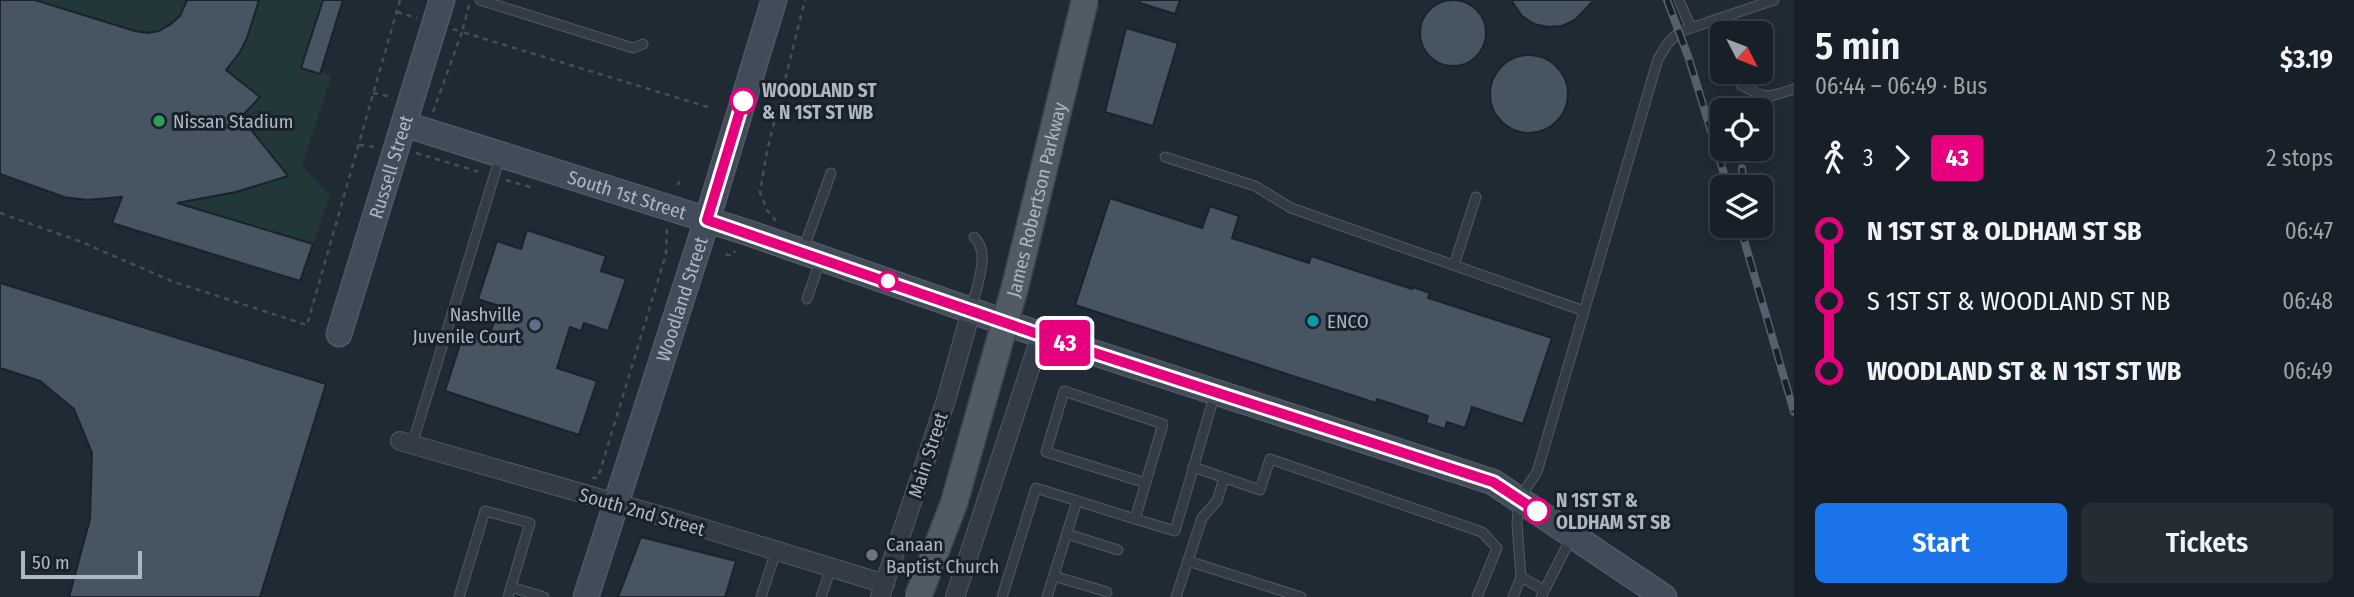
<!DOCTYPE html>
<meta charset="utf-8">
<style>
:root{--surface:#172028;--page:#242d34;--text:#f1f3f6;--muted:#9ea3a8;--line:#363e45;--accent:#1a73e8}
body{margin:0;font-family:"Fira Sans Condensed",sans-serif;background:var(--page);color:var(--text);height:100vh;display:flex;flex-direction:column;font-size:26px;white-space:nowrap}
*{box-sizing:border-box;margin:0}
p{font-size:23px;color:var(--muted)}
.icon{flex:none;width:38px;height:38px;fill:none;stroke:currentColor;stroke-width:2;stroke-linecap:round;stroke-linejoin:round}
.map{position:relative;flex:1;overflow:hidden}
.details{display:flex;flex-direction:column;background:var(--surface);width:560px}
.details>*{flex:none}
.badge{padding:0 14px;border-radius:5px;font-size:24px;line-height:46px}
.needle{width:46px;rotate:132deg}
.buttons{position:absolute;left:1710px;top:21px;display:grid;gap:14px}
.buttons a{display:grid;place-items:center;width:63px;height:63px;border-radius:10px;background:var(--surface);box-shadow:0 4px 10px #0003,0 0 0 2px var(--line);font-size:35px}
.scale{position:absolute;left:21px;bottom:18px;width:121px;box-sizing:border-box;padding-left:7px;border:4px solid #adb6c3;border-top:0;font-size:19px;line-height:24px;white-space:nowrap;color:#adb6c3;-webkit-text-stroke:5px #18212a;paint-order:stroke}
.map>.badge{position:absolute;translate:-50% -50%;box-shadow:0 0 0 4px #fff}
.legs{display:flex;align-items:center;gap:10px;height:77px;padding:0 21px;font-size:23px}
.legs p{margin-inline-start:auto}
.summary{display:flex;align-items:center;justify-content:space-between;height:119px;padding:0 21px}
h1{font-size:38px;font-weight:600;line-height:52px}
.button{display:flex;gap:14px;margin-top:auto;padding:14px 21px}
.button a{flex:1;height:80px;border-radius:10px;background:var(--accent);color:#fff;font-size:28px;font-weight:600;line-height:80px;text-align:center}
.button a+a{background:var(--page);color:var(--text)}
ul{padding:0 21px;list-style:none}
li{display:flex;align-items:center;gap:24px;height:70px;font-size:26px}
li i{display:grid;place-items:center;width:10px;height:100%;margin:0 9px;background:currentColor}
li i::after{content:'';width:18px;height:18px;margin:-9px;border:5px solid;border-radius:50%;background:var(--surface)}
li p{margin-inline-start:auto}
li:first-child i{background:linear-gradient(#0000 50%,currentColor 0)}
li:last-child i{background:linear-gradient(currentColor 50%,#0000 0)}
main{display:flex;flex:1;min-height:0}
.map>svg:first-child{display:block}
.green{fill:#223737}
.building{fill:#475461;stroke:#1a232c;stroke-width:2}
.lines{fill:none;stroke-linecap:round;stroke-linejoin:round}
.lane-casing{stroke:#505964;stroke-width:11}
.street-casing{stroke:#505964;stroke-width:20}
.secondary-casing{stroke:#505964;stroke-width:27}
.path{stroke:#3f5254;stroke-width:2.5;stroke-dasharray:5 5;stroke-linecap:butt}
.lane{stroke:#333c46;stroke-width:9}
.street{stroke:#333c46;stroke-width:18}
.secondary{stroke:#414b59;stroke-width:24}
.rail-casing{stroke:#55606d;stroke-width:8}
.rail{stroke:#18212a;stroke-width:5;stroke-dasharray:16;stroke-linecap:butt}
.primary-bridge-casing{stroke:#3c454f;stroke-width:29;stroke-linecap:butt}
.primary-bridge{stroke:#505b66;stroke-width:26}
.line-1-casing{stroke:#fff;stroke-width:16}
.line-1{stroke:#e6007e;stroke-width:10}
.stop-1-dot{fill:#fff;stroke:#e6007e;stroke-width:3.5}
.leisure-dot{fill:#2e9e5b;stroke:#18212a;stroke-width:2.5}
.culture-dot{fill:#0f9aa8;stroke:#18212a;stroke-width:2.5}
.service-dot{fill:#5c6f8a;stroke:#18212a;stroke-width:2.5}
.worship-dot{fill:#6b7280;stroke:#18212a;stroke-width:2.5}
.labels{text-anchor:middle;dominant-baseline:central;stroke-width:6;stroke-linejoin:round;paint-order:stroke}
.stop-label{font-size:19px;font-weight:bold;fill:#adb6c3;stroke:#18212a;text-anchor:start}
.poi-label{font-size:19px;fill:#adb6c3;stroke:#18212a;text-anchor:start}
.street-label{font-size:19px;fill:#adb6c3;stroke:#18212a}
</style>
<main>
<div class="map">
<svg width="1794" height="597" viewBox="0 0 1794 597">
<rect width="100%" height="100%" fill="#1f2a35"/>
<!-- green -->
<path class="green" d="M0,0H339L317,70L332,75L302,166L330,196L300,281L112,223L123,195Z"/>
<!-- building -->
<g class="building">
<path d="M0,0H35L135,31L147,33L159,31L171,24L180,16L187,0H259L247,38L240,52L226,70L260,97L241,117L288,176L236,192L177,203L313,244L300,281L112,223L122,197L87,200L64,197L0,174Z"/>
<path d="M323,0H343L320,74L301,68Z"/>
<path d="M1140,0H1180L1175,14L1140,3Z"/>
<path d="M1511,0H1594L1575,20L1562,26L1548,27L1534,24L1522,16Z"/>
<circle cx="1453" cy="33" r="33"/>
<path d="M1126,28L1178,43L1153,126L1105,112Z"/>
<circle cx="1529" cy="94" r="39"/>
<path d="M1110,198L1202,228L1210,206L1239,216L1232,238L1309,263L1311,256L1412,289L1413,287L1430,293L1428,298L1552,338L1523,424L1472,407L1465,428L1447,422L1445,429L1426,423L1428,416L1377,399L1376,403L1075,305Z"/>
<path d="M527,230L606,256L601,271L626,279L608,331L584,323L581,331L570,327L557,368L597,381L579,435L445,391L465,329L489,337L499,306L478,299L497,241L521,249Z"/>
<path d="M0,283L326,384L260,597H69L90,519L92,453L74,409L40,381L0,368Z"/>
<path d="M641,537L736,561L725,597H618Z"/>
</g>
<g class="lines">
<defs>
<g id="lane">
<path d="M480,0L633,48L643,44"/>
<path d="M1679,0L1691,28"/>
<path d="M1717,19L1722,33"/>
<path d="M1736,72L1741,85C1767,99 1767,98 1794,89"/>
<path d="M1165,157L1255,186L1291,208L1584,311"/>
<path d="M803,250L831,173"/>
<path d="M1454,265L1476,197"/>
<path d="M807,299L820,261"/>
<path d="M972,309C975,287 992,254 974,237"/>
<path d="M412,445L500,157"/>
<path d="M1193,467L1260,490L1270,459L1482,532L1497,548L1477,597"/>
<path d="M1146,483L1046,452L1064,391L1163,424L1135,519L1175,531L1215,393"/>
<path d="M1067,534L1118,550"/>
<path d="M1188,561L1301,597"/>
<path d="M1054,576L1107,592"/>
<path d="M1521,577L1544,590"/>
<path d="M511,587L544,597"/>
<path d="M459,597L485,511L530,523L508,597"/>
<path d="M761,597L776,551"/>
<path d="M821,597L831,568"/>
<path d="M1002,597L1036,488L1135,519"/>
<path d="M1047,597L1077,501"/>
<path d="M1176,597L1202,518L1217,501L1224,478"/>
<path d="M1513,597L1521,577L1517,524L1519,499L1537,472L1658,59L1668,43L1679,32L1774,0"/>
<path d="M1541,597L1572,536"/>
</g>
<g id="street">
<path d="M400,441L696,526L885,584"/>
<path d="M880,597L946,400L971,311"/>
<path d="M955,597L1041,335"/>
</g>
<g id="secondary">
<path id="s1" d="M404,124L749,233L1067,344L1493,482L1664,597"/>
<path id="s2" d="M339,334L442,0"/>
<path id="s3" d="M586,597L707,220L774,0"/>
</g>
</defs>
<!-- lane casing -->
<use href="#lane" class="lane-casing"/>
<!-- street casing -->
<use href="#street" class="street-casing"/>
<!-- secondary casing -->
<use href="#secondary" class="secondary-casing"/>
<!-- path -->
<g class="path">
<path d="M469,5L462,32L711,108"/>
<path d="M397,12L417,18"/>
<path d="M373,93L393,97"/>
<path d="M433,112L462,32L453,29"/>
<path d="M359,145L376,147"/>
<path d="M416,153L483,173"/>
<path d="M506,180L530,187"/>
<path d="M678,185L679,181"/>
<path d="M0,213L79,241L174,282L307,325L400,0"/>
<path d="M776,221L767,210L760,192L767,151L805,0"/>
<path d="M726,254L732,256L735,251"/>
<path d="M592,478H598L666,254L667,228"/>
</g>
<!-- lane -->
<use href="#lane" class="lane"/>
<!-- street -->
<use href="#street" class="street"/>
<!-- secondary -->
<use href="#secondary" class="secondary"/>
<defs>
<g id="rail">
<path d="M1667,0L1689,59L1728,187"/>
<path d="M1742,168L1744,187"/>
<path d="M1740,226L1794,412"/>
</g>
</defs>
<!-- rail casing -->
<use href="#rail" class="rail-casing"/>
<!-- rail -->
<use href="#rail" class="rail"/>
<defs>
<g id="primary-bridge">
<path id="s4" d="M918,597L954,503L1015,287L1085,0"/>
</g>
</defs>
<!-- primary-bridge casing -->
<use href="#primary-bridge" class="primary-bridge-casing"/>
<!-- primary-bridge -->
<use href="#primary-bridge" class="primary-bridge"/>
</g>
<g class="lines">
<defs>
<path id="line-1" d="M743,101L707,220L1067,344L1493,482L1537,511"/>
</defs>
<!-- line-1 casing -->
<use href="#line-1" class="line-1-casing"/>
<!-- line-1 -->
<use href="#line-1" class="line-1"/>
</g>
<!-- markers -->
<g class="stop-1-dot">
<circle cx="743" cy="101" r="12"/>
<circle cx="888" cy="281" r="9"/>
<circle cx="1537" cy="511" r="12"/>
</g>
<circle class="leisure-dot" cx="159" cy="121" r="7"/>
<circle class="culture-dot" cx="1313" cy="321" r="7"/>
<circle class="service-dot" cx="535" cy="325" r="7"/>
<circle class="worship-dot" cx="872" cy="555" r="7"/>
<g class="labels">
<!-- stop labels -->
<g class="stop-label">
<text x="762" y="90">WOODLAND ST<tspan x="762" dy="22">&amp; N 1ST ST WB</tspan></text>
<text x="1556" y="500">N 1ST ST &amp;<tspan x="1556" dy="22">OLDHAM ST SB</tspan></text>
</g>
<!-- poi labels -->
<g class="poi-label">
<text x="173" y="121">Nissan Stadium</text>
<text x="521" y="314" text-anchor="end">Nashville<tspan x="521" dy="22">Juvenile Court</tspan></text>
<text x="1327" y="321">ENCO</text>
<text x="886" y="544">Canaan<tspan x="886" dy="22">Baptist Church</tspan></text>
</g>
<!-- street labels -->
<g class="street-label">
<text stroke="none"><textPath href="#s2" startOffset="175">Russell Street</textPath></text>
<text stroke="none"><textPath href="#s1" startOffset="234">South 1st Street</textPath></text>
<text stroke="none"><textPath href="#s4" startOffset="415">James Robertson Parkway</textPath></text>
<text stroke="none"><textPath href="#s3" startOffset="313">Woodland Street</textPath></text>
<text transform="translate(928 455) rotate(-72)">Main Street</text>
<text transform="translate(642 512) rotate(16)">South 2nd Street</text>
</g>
</g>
</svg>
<div class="buttons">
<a><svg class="needle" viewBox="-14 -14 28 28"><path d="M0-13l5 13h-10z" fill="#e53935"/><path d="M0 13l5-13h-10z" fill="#9ea3a8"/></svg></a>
<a><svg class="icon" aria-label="locate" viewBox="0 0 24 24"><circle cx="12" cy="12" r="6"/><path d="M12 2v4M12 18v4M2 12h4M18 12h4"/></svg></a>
<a><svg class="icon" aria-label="layers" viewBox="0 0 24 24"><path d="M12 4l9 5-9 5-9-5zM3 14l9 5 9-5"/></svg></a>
</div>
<div class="scale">50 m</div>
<b class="badge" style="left:1065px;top:343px;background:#e6007e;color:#fff">43</b>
</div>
<section class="details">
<div class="summary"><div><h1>5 min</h1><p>06:44 – 06:49 · Bus</p></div><b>$3.19</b></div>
<div class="legs"><svg class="icon" aria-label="walk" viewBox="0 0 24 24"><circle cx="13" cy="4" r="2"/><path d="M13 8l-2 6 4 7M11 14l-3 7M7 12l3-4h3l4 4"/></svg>3<svg class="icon" aria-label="forward" viewBox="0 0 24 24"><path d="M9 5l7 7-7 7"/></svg><b class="badge" style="background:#e6007e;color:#fff">43</b><p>2 stops</p></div>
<ul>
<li><i style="color:#e6007e"></i><b>N 1ST ST &amp; OLDHAM ST SB</b><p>06:47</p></li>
<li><i style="color:#e6007e"></i><span>S 1ST ST &amp; WOODLAND ST NB</span><p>06:48</p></li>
<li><i style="color:#e6007e"></i><b>WOODLAND ST &amp; N 1ST ST WB</b><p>06:49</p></li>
</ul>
<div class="button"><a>Start</a><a>Tickets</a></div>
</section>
</main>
